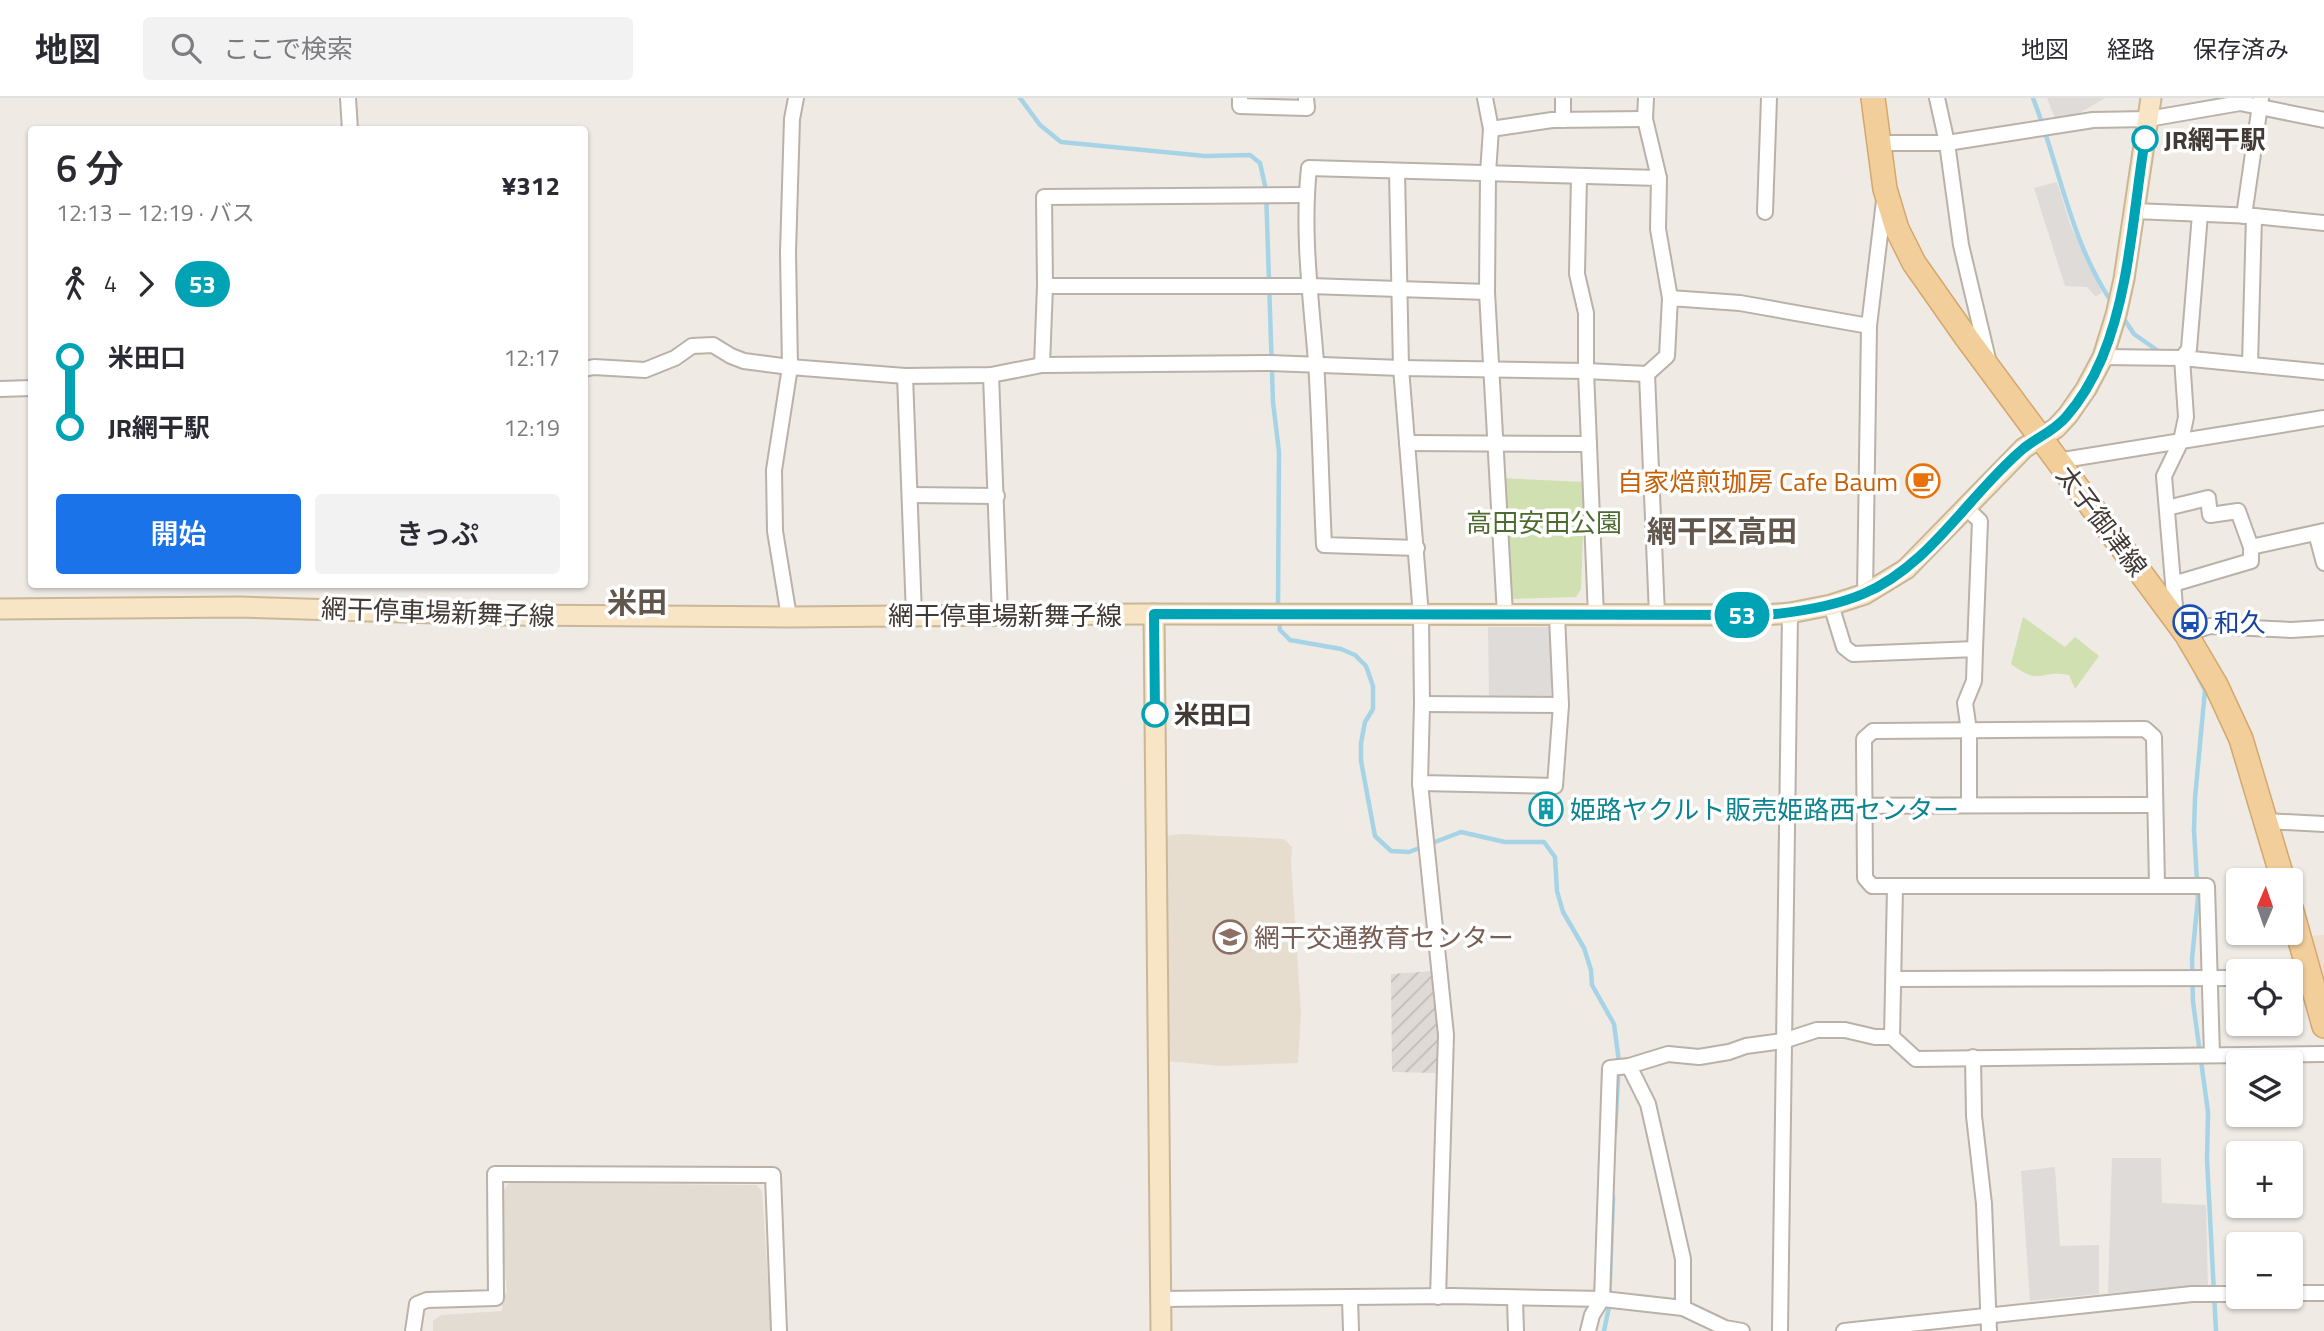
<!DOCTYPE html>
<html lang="ja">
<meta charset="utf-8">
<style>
:root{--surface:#fff;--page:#f2f2f3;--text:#2b2b33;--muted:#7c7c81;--line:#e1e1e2;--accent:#1a73e8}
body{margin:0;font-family:"Titillium Web","Noto Sans JP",sans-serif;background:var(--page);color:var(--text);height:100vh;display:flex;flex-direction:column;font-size:26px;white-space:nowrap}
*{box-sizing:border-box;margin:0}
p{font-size:23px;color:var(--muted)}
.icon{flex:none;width:38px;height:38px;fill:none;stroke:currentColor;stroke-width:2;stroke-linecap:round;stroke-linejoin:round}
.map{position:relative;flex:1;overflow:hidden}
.side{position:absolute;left:28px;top:28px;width:560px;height:462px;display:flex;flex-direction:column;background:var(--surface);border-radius:7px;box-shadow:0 2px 5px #0004}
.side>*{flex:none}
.badge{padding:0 14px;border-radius:23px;font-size:24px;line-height:46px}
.needle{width:46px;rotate:2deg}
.fabs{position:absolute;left:2226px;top:770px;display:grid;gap:14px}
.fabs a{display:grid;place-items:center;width:77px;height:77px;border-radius:7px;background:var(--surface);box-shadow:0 2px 5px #0004;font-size:35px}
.map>.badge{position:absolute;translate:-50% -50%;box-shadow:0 0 0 4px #fff}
.legs{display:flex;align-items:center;gap:10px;height:77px;padding:0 28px;font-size:23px}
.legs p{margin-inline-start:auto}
.headline{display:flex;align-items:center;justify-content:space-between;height:119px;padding:0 28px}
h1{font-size:38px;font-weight:600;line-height:52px}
.primary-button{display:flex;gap:14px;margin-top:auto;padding:14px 28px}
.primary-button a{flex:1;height:80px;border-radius:7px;background:var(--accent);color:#fff;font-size:28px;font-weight:600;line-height:80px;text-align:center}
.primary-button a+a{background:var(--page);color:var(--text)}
ul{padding:0 28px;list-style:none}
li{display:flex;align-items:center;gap:24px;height:70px;font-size:26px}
li i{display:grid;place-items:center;width:10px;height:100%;margin:0 9px;background:currentColor}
li i::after{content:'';width:18px;height:18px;margin:-9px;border:5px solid;border-radius:50%;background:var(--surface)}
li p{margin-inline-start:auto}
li:first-child i{background:linear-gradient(#0000 50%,currentColor 0)}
li:last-child i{background:linear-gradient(currentColor 50%,#0000 0)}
header{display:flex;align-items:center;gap:42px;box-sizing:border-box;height:98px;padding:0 35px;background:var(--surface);border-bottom:2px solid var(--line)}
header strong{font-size:33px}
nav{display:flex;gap:38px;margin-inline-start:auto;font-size:24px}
.search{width:490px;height:63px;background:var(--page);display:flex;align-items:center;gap:18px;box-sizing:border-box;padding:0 24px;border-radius:7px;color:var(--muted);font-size:26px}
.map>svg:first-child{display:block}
.residential{fill:#e3dcd2}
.commercial{fill:#f0dfd1}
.industrial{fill:url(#industrial-furrows)}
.education{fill:#e7ddcf}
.green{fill:#d0e0b1}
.parking{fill:#dedbd9}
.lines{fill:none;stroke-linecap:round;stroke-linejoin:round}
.stream{stroke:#a6d4e6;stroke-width:4.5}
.street-casing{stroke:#bab1a8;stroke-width:18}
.secondary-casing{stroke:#cab798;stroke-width:23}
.primary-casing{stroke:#d4a86d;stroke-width:26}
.street{stroke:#fff;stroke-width:14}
.secondary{stroke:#f7e5c6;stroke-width:19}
.primary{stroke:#f2ce9b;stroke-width:23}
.line-1-casing{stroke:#fff;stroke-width:16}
.line-1{stroke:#00a3b4;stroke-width:10}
.stop-1-dot{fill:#fff;stroke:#00a3b4;stroke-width:3.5}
.labels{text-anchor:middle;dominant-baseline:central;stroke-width:7;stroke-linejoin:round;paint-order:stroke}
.stop-label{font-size:26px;font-weight:bold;fill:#413a35;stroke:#fff;text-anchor:start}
.food-label{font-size:26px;fill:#c56008;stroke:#fff;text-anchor:end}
.street-label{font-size:26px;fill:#413a35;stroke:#fff}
.park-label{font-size:26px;fill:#4d6b2f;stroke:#fff}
.transit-label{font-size:26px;fill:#164399;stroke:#fff;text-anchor:start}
.culture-label{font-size:26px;fill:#0d838f;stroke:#fff;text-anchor:start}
.education-label{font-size:26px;fill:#785e54;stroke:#fff;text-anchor:start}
.quarter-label{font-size:30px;font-weight:bold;fill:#62574d;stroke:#fff}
</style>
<header>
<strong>地図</strong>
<div class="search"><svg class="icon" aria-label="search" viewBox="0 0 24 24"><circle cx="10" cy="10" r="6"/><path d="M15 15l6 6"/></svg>ここで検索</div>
<nav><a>地図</a><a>経路</a><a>保存済み</a></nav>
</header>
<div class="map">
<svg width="2324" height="1233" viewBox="0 0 2324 1233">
<defs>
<pattern id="industrial-furrows" width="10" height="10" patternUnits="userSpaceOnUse" patternTransform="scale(1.75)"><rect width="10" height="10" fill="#dfdad6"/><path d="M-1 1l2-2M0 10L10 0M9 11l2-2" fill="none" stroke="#c1bcb8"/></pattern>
</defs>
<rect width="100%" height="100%" fill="#efeae4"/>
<!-- residential -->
<path class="residential" d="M509,1085L756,1087L762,1093L771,1233H433V1223L441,1217L502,1213L503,1195H507L502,1143L504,1092Z"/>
<!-- commercial -->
<path class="commercial" d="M2324,837V882L2311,838Z"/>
<!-- industrial -->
<path class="industrial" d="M1432,873L1441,938L1440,975L1392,974L1391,876Z"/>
<!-- education -->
<path class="education" d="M1182,736L1284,741L1292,749L1291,763L1301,915L1298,965L1223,968L1165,963L1164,738Z"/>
<!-- green -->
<g class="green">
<path d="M1500,380L1585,384L1581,491L1576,499L1511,501L1507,497Z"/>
<path d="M2023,519L2065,549L2075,539L2099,558L2075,591L2069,577C2039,571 2041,589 2011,566Z"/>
</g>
<!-- parking -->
<g class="parking">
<path d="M2047,0H2105L2071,20H2055Z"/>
<path d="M2057,84L2070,126L2102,194L2096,199L2087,189L2065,188L2034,90Z"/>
<path d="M1488,529H1551V602L1489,601Z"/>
<path d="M2112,1060H2161L2162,1105L2206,1107L2208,1190L2108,1195Z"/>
<path d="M2055,1069L2060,1148L2099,1147V1196L2030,1203L2021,1073Z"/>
</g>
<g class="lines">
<!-- stream -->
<g class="stream">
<path d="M1020,0L1040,27L1061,44L1205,58L1250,57L1260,65L1266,92L1273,304L1279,354L1278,510"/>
<path d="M2033,0C2060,69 2070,144 2113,206"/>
<path d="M2122,218L2134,236L2161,255"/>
<path d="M1279,522L1280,532L1290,542L1341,551L1355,557L1366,568L1373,588V611L1365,624L1361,645V663L1375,738L1391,753L1409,754L1461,734L1505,744H1544L1555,759L1557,793L1563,814L1584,850L1591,872L1592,887L1614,926L1619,964L1615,1034"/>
<path d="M2197,577L2205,592L2195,700L2194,733L2198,800L2192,861L2193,904L2208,1014L2207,1062L2216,1233"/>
<path d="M1604,1233L1609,1209L1613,1099"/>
</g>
<defs>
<g id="street">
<path d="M348,0L350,32"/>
<path d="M1240,0V8L1307,10L1306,0"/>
<path d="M1485,0L1491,31L1488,75L1487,194L1505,517"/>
<path d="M1646,0L1645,21L1659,80"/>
<path d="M1937,0L1947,45L1961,147L1988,261"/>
<path d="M1563,22V0"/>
<path d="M1491,31L1552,22L1645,21"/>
<path d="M1879,45H1947L2093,22L2148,21L2240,5L2324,22"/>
<path d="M1397,73L1401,270L1421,518L1422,606L1420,685L1555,688L1561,607L1557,518"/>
<path d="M1579,78L1577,176L1586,215V273L1596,518"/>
<path d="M2134,113L2254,118L2324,125"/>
<path d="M1765,114L1769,0"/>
<path d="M2244,118L2261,0"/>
<path d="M1045,188H1310L1487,194"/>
<path d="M2103,259L2182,260L2324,274"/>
<path d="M2250,266L2254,118"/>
<path d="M1042,267L1045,188L1044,99L1306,97"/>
<path d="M584,271L594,269L645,272L675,260L692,248L713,247L731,258L744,263L790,269L905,278L991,277L1042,267L1269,265L1401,270L1586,273L1647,276L1667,258L1670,200L1740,205L1869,228"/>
<path d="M1647,276L1657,517"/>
<path d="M991,277L1000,518"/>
<path d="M905,278L914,517"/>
<path d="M0,291L32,290"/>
<path d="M1407,345L1589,346"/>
<path d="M2057,363L2324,320"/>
<path d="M910,397L997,398"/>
<path d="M1965,409L1980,423L1975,551"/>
<path d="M2167,410L2208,400L2210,417L2238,413L2251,449"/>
<path d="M2316,435L2324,465"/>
<path d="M1417,450L1324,447C1321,386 1320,325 1316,264C1311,200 1302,135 1309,70L1659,80L1658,131L1670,200"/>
<path d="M2173,486L2251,463V449L2324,433"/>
<path d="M1865,496L1869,228L1884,103"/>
<path d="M1831,507L1844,549L1853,556L1975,551L1974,583L1965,605L1969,633V707"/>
<path d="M789,519L775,433L774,372L790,269L788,154L792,21L796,0"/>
<path d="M2176,520L2164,378L2181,343L2186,319L2182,260L2189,251L2200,116"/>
<path d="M2186,536L2210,528L2291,532L2324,530"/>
<path d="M1422,606L1561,607"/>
<path d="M1420,685L1446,937L1438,1199"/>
<path d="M1787,708L2155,707"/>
<path d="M2266,723L2324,726"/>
<path d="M2157,787L2154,639L2145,631L1873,633L1864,641L1865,780L1872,788H2207L2212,957"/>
<path d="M2291,879L2310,878"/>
<path d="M1894,881L2238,880"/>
<path d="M1892,939L1895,789"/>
<path d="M1973,959L1974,1018L1984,1106L1989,1233"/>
<path d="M1629,968L1648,1006L1683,1161V1210"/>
<path d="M2291,1195H2324"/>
<path d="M1350,1200L1351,1233"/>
<path d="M1160,1201L1452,1198L1603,1201L1683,1210L1725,1230L1742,1233"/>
<path d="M1515,1201L1516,1233"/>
<path d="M413,1233L417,1206L427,1202L496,1200L495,1076L773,1077L779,1233"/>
<path d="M1588,1233L1592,1217L1602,1201L1610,970L1629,968L1668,956L1699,959L1729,954L1746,948L1783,943L1817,932H1845L1875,939H1892L1916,961L2324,956"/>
<path d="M1780,1233L1790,515"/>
<path d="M1844,1233L2192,1196H2238"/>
</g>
<g id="secondary">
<path d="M0,511L240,509L500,517L789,519L1141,516L1765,517L1790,515L1831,507L1865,496L1906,471L2024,350L2056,330L2068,317L2086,291L2103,259L2116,217L2124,181L2151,0"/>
<path d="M1154,516L1161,1233"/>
</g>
<g id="primary">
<path d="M1873,0L1885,91L1897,131L1914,165L1966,239L2186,536L2216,587L2241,641L2283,782"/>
<path d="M2291,810L2324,928"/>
</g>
</defs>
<!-- street casing -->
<use href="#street" class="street-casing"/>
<!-- secondary casing -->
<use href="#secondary" class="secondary-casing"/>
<!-- primary casing -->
<use href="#primary" class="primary-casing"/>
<!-- street -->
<use href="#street" class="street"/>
<!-- secondary -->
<use href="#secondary" class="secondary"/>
<!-- primary -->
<use href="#primary" class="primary"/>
</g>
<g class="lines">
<defs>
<path id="line-1" d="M1155,616L1154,516L1765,517C1798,514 1832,509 1863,496C1930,468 1969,396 2024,350C2038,339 2054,333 2066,319C2081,302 2093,281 2102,260C2130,192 2133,114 2145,41"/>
</defs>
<!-- line-1 casing -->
<use href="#line-1" class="line-1-casing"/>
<!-- line-1 -->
<use href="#line-1" class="line-1"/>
</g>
<!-- icons -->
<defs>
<symbol id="cafe-ring" viewBox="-11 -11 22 22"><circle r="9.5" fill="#fff" stroke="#e8710a" stroke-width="1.5"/><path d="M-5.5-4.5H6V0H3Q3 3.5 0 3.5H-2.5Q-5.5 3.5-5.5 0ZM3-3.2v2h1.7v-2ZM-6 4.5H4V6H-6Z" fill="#e8710a"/></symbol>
<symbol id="bus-ring" viewBox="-11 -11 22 22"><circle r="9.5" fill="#fff" stroke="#1a4fb4" stroke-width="1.5"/><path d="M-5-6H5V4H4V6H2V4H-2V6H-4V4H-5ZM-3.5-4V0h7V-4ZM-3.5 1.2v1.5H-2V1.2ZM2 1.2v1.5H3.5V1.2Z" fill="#1a4fb4"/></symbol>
<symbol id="building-ring" viewBox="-11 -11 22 22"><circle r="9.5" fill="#fff" stroke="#0f9aa8" stroke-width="1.5"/><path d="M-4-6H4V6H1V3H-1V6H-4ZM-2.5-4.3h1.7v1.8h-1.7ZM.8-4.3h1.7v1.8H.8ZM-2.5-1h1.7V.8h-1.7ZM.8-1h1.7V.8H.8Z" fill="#0f9aa8"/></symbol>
<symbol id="school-ring" viewBox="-11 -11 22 22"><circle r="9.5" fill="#fff" stroke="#8d6e63" stroke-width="1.5"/><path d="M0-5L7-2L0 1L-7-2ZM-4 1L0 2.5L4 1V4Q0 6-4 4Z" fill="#8d6e63"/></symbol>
</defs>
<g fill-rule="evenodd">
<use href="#cafe-ring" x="1904" y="364" width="38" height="38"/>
<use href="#bus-ring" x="2171" y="505" width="38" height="38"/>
<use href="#building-ring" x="1527" y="692" width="38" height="38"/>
<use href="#school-ring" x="1211" y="820" width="38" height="38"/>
</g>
<!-- markers -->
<g class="stop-1-dot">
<circle cx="2145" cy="41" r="12"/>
<circle cx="1155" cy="616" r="12"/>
</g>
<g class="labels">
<!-- stop labels -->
<g class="stop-label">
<text x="2164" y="41">JR網干駅</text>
<text x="1174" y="616">米田口</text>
</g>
<!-- food labels -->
<g class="food-label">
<text x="1898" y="383">自家焙煎珈房 Cafe Baum</text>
</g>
<!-- street labels -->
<g class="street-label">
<text transform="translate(2102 423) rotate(53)">太子御津線</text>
<text transform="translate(438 514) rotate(2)">網干停車場新舞子線</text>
<text x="1005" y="517">網干停車場新舞子線</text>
</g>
<!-- park labels -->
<g class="park-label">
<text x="1544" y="424">高田安田公園</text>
</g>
<!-- transit labels -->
<g class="transit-label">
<text x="2214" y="524">和久</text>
</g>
<!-- culture labels -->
<g class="culture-label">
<text x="1570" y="711">姫路ヤクルト販売姫路西センター</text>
</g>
<!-- education labels -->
<g class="education-label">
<text x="1254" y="839">網干交通教育センター</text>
</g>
<!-- quarter labels -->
<g class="quarter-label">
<text x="1722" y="433">網干区高田</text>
<text x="637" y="504">米田</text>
</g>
</g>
</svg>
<div class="fabs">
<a><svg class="needle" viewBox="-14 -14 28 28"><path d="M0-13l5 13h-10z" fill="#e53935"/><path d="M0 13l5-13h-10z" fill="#7c7c81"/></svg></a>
<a><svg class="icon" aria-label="locate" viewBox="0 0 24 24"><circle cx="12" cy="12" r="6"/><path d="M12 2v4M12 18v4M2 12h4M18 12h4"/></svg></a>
<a><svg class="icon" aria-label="layers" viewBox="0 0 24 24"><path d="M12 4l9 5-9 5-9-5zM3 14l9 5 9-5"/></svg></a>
<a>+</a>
<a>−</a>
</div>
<b class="badge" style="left:1742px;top:517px;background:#00a3b4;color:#fff">53</b>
<section class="side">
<div class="headline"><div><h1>6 分</h1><p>12:13 – 12:19 · バス</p></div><b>¥312</b></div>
<div class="legs"><svg class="icon" aria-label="walk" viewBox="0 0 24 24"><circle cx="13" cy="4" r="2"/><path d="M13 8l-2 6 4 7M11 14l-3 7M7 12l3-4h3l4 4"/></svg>4<svg class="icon" aria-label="forward" viewBox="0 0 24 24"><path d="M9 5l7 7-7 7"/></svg><b class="badge" style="background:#00a3b4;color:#fff">53</b></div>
<ul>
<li><i style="color:#00a3b4"></i><b>米田口</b><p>12:17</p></li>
<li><i style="color:#00a3b4"></i><b>JR網干駅</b><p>12:19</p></li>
</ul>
<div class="primary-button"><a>開始</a><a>きっぷ</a></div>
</section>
</div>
